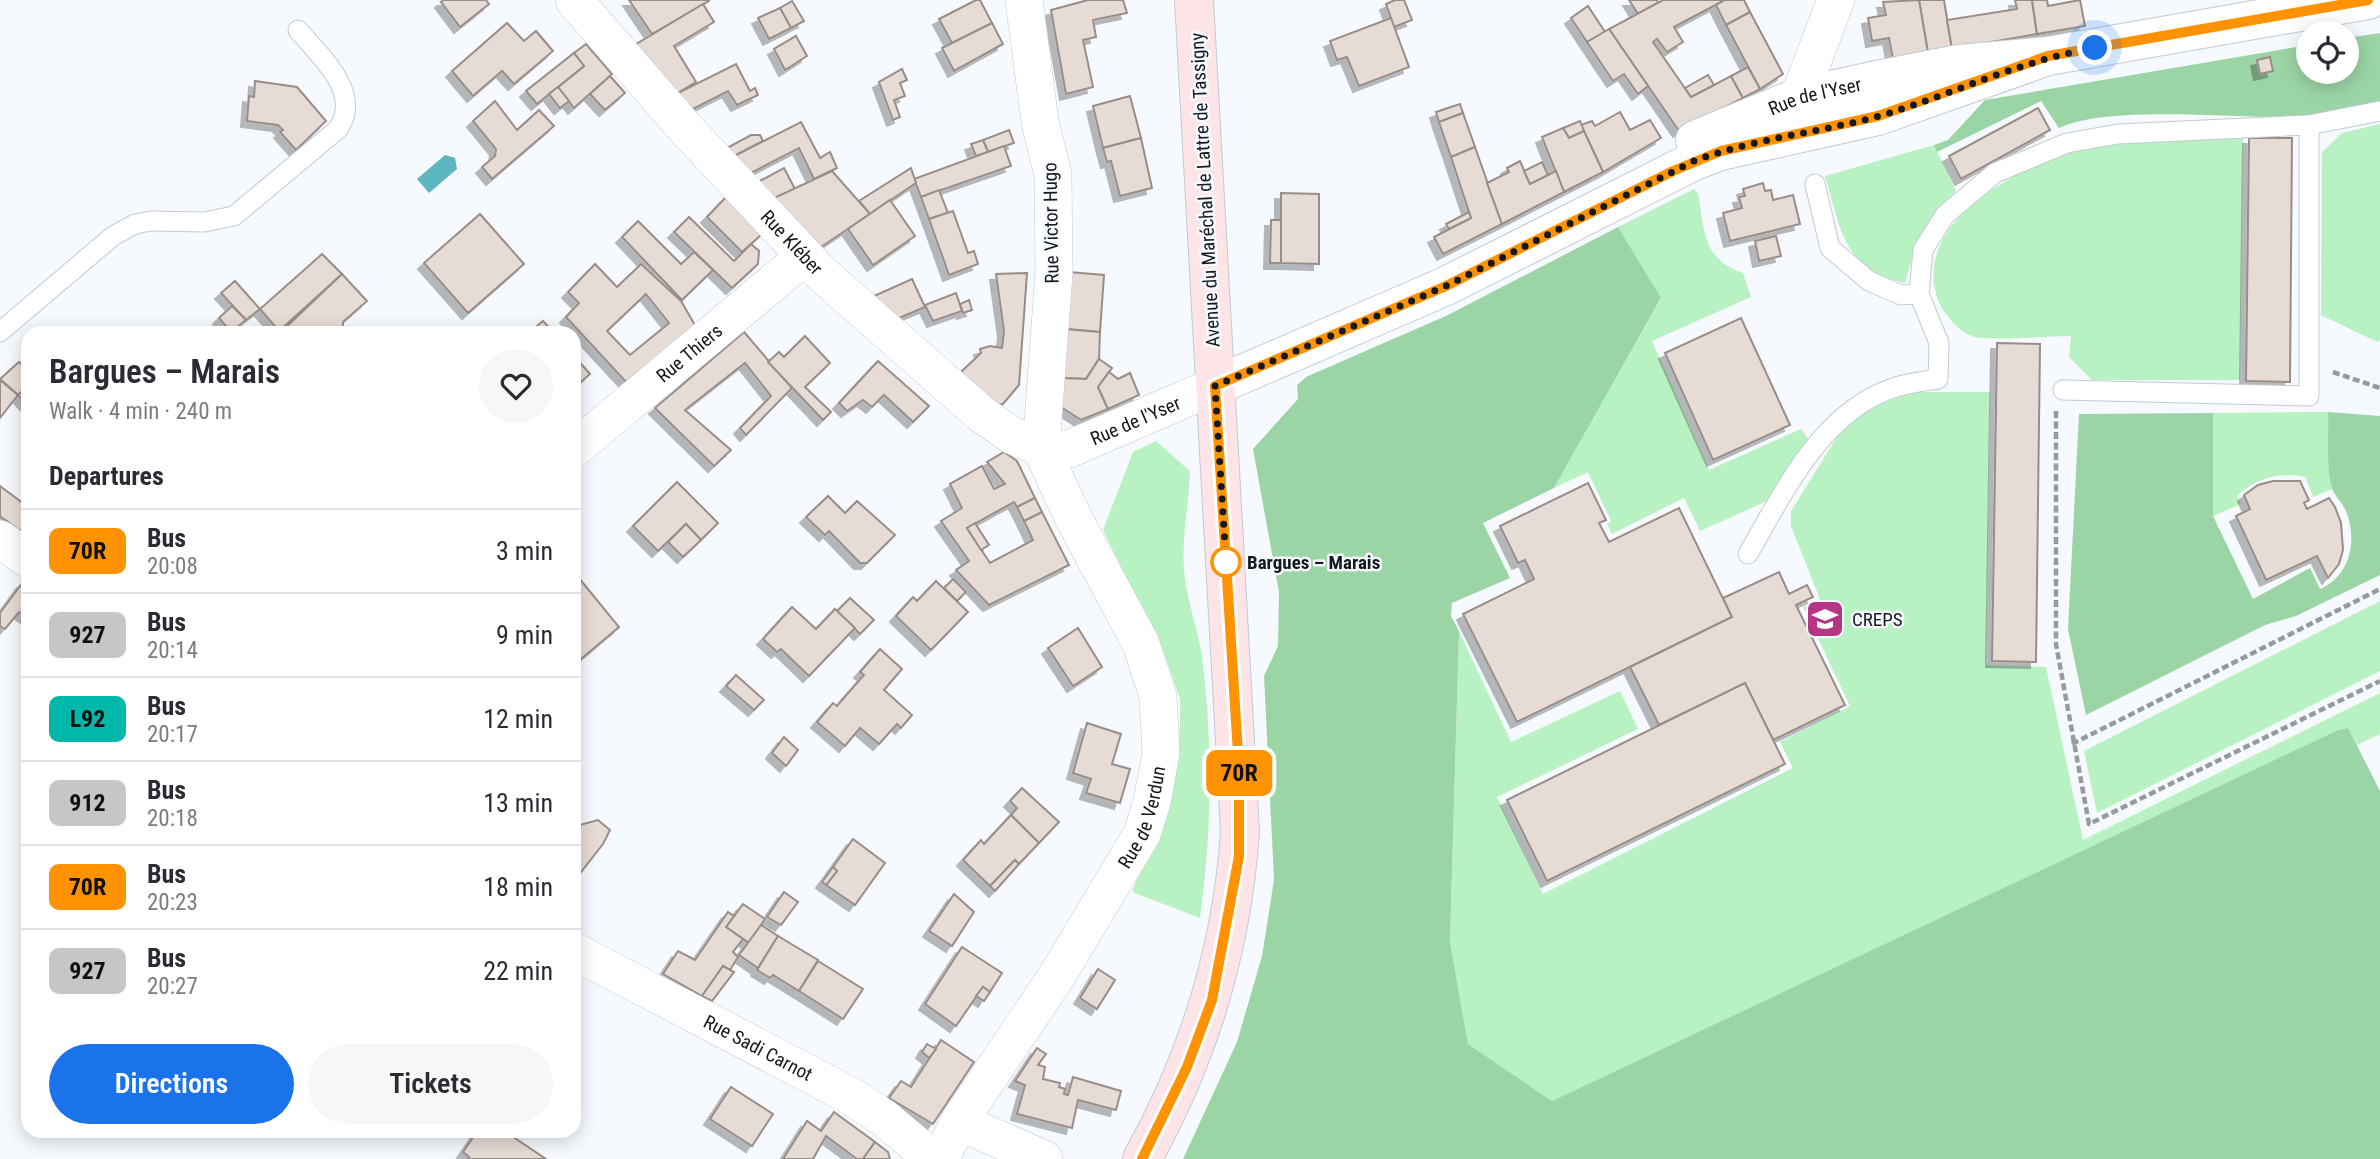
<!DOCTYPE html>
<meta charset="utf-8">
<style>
:root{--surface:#fff;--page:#f7f7f7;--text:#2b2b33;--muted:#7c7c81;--line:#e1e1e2;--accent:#1a73e8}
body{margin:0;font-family:"Roboto Condensed",sans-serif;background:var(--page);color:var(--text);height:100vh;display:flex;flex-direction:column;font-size:26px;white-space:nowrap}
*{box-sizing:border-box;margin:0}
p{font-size:23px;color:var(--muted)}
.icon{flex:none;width:38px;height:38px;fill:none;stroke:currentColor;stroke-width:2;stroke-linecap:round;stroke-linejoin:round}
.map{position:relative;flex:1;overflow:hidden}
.details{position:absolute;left:21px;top:326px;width:560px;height:812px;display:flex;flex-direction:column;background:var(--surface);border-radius:21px;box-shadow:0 4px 18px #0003}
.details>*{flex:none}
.badge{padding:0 14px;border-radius:10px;font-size:24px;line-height:46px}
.controls{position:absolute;left:2296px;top:21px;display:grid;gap:14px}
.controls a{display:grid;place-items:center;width:63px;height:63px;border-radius:50%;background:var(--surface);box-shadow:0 4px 18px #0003;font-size:35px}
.you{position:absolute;width:35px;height:35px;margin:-18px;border:5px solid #fff;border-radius:50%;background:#1a73e8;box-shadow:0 0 0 10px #1a73e833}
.map>.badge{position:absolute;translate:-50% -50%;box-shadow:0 0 0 4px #fff}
h2{padding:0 28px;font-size:26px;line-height:63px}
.round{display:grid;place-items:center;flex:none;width:74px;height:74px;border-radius:37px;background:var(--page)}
.summary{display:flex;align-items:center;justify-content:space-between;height:119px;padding:0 28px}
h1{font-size:33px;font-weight:600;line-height:52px}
.action{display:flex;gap:14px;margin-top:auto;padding:14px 28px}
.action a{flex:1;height:80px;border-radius:42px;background:var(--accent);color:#fff;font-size:28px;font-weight:600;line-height:80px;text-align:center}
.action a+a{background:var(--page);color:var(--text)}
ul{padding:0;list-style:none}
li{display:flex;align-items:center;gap:21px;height:84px;padding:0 28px;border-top:2px solid var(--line)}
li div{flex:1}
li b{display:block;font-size:26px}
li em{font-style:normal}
li .badge{min-width:77px;font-weight:700;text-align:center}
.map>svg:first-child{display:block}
.green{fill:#b8f1c2}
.forest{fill:#9bd5a6}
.water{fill:#5bb6c2}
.building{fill:#e7dbd5;stroke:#998d88;stroke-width:2;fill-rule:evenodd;filter:url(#shadow)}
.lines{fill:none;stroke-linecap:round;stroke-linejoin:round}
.service-casing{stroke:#c1cad3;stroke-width:21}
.minor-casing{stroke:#c1cad3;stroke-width:38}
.tertiary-casing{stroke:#c1cad3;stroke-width:40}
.secondary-casing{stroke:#c1cad3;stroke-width:40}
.path{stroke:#969a9e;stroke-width:4.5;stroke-dasharray:7 3.5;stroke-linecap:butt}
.service{stroke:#fff;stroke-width:19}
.minor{stroke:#fff;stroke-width:37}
.tertiary{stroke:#fff;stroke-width:38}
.secondary{stroke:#fde5e7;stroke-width:38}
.line-casing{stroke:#fff;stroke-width:16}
.line{stroke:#ff9200;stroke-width:10}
.walk{stroke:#15191c;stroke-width:7;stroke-dasharray:0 12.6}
.stop-dot{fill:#fff;stroke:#ff9200;stroke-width:3.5}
.labels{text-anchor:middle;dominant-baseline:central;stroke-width:5;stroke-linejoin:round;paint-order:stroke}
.street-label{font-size:19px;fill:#15191c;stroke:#f6fafe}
.stop-label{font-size:19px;font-weight:bold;fill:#15191c;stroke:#f6fafe;text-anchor:start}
.poi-label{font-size:19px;fill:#15191c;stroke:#f6fafe;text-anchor:start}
</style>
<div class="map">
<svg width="2380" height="1159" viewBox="0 0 2380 1159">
<defs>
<filter id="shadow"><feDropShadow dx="-6" dy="6" stdDeviation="0" flood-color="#0004"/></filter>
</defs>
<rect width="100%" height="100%" fill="#f6fafe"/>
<!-- green -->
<g class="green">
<path d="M2380,124V340L2377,342L2321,315L2322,152L2342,133Z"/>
<path d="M2243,137L2240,380H2092L2069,357L2071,336C2050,336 1992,341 1975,337C1959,333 1944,314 1938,300C1913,229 1998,180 2053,158C2112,135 2181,140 2243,137Z"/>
<path d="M1934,145L1956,191C1925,220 1916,242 1905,283C1844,272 1840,227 1825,176Z"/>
<path d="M1694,189L1698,194C1705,231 1702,259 1743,273L1751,297L1652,341L1709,470L1801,429L1809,440L1776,497L1700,531L1684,498L1612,534L1607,524L1611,521L1588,472L1554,488L1661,299L1618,227Z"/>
<path d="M1912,392H1990L1986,665L2046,667L2083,840L2380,693V734L2357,745L2348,728L2338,730L1552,1101L1468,1044L1450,942L1459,631L1511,742L1620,691L1638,729L1497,797L1543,894L1793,768L1780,742L1850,706L1803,607L1820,599L1791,526V511L1842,429L1873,407Z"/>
<path d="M2328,412L2332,489L2313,497L2305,477C2279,472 2256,478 2237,496L2241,504L2213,516V413Z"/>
<path d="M1156,441L1190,471C1189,507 1180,542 1185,578C1188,604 1198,630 1202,656C1213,743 1212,831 1200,918L1132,892L1173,794L1180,729V699L1164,653L1103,530L1133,452Z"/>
<path d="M2380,601V671L2097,813L2084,751Z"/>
</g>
<!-- forest -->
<g class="forest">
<path d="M2380,33V102C2354,107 2326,116 2300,117C2239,119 2110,104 2059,128L2041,101L1937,152L1934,145L1948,140L1985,100L2308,45V72H2347V38Z"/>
<path d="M1618,227L1661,298L1554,488L1483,523L1510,578L1452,603L1451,616L1459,631L1450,942L1468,1044L1552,1101L2338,730L2348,728L2380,791V1159H1183L1237,1042L1262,956L1274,880L1264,676L1278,646L1279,592L1253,449L1298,399L1297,385L1306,377L1448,315Z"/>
<path d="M2328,412L2380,416V575L2296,616L2265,625L2086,715L2068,629L2079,414L2213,413V516L2253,599L2310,568L2320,589C2350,576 2358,541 2346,511C2343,503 2334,496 2332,488C2326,468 2329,434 2328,412Z"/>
</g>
<!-- water -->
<path class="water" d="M445,155L455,158L457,169L429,193L417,179Z"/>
<!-- building -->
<g class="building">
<path d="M443,0H486L489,4L460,27L441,2Z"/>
<path d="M629,0H709V1L652,34Z"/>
<path d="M976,0H980L992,23L952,43L939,19Z"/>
<path d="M1088,0H1123L1127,13L1093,20L1096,37L1083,40L1093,87L1066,94L1051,10Z"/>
<path d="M1395,0H1404L1412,20L1394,27L1386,4Z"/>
<path d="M1629,0H1657L1658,3L1638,14Z"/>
<path d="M1663,0H1725L1674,27L1683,42L1667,52L1657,39L1653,42L1691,97L1731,76L1743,98L1679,131L1609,29Z"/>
<path d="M1725,0H1744L1750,12L1726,25L1716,5Z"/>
<path d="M1919,0H1944L1952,49L1928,53Z"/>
<path d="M1919,0L1928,53L1893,59L1889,38L1872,41L1868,18L1886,15L1883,2Z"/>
<path d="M2015,0H2032L2037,34L1952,49L1947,20L2017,9Z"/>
<path d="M2032,0H2047L2048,6L2080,0L2085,26L2037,34Z"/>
<path d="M792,1L804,21L791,28L780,8Z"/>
<path d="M703,4L714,22L674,46L696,82L676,94L633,46Z"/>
<path d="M1588,6L1605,32L1587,42L1571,18Z"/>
<path d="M780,8L791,28L769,39L758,18Z"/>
<path d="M1750,12L1783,74L1760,89L1726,25Z"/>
<path d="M1391,18L1409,67L1359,86L1347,57L1337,60L1330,41Z"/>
<path d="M507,23L524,41L536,31L553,51L514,84L502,71L473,96L452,71Z"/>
<path d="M992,23L1003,44L954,71L942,48Z"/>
<path d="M1609,29L1648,86L1638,94L1624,74L1613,81L1587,42Z"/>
<path d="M796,36L807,56L785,70L774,49Z"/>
<path d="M586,44L612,74L574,108L558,87L584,66L574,53Z"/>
<path d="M574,53L584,66L537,104L526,91Z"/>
<path d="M2270,57L2273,71L2260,74L2257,60Z"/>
<path d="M736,64L750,91L755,88L758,95L737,105L728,91L691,110L676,94Z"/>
<path d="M1748,67L1760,89L1743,98L1731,76Z"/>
<path d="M902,69L907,80L900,83L905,96L894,100L900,117L893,120L879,82Z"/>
<path d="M1708,75L1714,85L1691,97L1685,88Z"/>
<path d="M610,76L625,93L605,110L590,94Z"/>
<path d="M255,81L297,87L326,121L296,150L280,132L283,130L278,125L247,121L249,96L254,97Z"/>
<path d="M558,87L569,101L560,108L549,94Z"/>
<path d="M1130,96L1141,138L1103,148L1093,106Z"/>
<path d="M495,101L517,130L539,110L554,126L492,179L482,167L495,156L496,149L473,121Z"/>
<path d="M1460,104L1463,113L1439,122L1436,112Z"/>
<path d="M2038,108L2050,130L1961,179L1949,156Z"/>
<path d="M1620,112L1630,130L1650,120L1661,138L1603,172L1581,125L1592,121L1595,126Z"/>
<path d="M1463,113L1475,147L1451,157L1439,122Z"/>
<path d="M1580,121L1584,131L1569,138L1563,128Z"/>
<path d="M801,122L820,158L830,152L837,168L814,179L799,148L747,175L732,157Z"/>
<path d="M1563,128L1569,138L1584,131L1603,172L1564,192L1542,137Z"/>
<path d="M1009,130L1014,143L988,152L983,140Z"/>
<path d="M751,135H760L763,141L732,157L725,149Z"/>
<path d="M1141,138L1152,188L1120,196L1111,161L1107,162L1103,148Z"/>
<path d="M2249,138H2292L2290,382L2246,381Z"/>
<path d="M983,140L988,152L976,156L971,144Z"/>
<path d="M1004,146L1011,166L921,197L914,179Z"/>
<path d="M1475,147L1502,224L1443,254L1434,237L1471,218L1451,157Z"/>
<path d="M1520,161L1530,184L1556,171L1564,192L1502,224L1487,183L1509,172L1507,168Z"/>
<path d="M1542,162L1548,175L1530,184L1524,171Z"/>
<path d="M784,168L795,189L773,199L756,183Z"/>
<path d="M911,168L916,183L870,214L859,201Z"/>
<path d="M832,171L870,214L821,247L774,198Z"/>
<path d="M1763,183L1765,191L1771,190L1773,200L1793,195L1800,224L1730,241L1723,213L1742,208L1739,197L1745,196L1743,189Z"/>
<path d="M939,190L948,213L929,219L921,197Z"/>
<path d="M1281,193L1319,194V264L1281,263Z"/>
<path d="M726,197L761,235L742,252L707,217Z"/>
<path d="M890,200L915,236L873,265L848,229Z"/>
<path d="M953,211L968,253L974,251L978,264L949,275L929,219Z"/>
<path d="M1469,212L1471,218L1449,229L1446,224Z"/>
<path d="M480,214L524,264L468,313L424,263Z"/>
<path d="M689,217L734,261L751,244L759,251L758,264L732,288L674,232Z"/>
<path d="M1271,220H1281V263H1270Z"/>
<path d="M638,221L681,264L694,252L713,270L682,300L622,237Z"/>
<path d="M1776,236L1781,256L1759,261L1755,241Z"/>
<path d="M322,254L342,274L279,331L260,309Z"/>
<path d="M595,264L617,287L641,264L681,301L696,327L626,382L566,317L579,303L568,292ZM646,294L669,323L630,355L607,331Z"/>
<path d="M1069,272L1104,275L1100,332L1065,329Z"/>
<path d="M1027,273L1019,385L1003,404L995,405L960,373L981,353L980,349L990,346L1002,348L1004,331L996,274Z"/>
<path d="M342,274L367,301L343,322V332H281Z"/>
<path d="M912,279L925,307L899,318L874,296Z"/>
<path d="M235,281L260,309L246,320L221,293Z"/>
<path d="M956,293L962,311L933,321L925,305Z"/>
<path d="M969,300L972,310L963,313L960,304Z"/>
<path d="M232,306L246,320L231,332L219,318Z"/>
<path d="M1741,318L1790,425L1713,460L1665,353Z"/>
<path d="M543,321L553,332H530Z"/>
<path d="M1065,329L1100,332L1099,359L1086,379L1062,378Z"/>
<path d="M744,332L792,388L746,435L740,428L771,396L745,363L685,410L731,450L714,466L655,408Z"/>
<path d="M805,336L830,363L805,387L831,412L823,420L768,362L779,352L784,357Z"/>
<path d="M1997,343L2040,344L2036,662L1992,661Z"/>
<path d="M574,356L590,374L574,388Z"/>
<path d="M1099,359L1112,368L1098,387L1108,409L1081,420L1061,407L1062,378L1086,379Z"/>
<path d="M878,361L929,406L913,422L884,395L872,407L863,400L847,411L839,403Z"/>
<path d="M19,362L28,371V386L18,395L0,379Z"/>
<path d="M1109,372L1118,379L1130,373L1139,395L1108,409L1098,387Z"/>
<path d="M0,380L18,395L0,418Z"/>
<path d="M28,386V406L18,395Z"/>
<path d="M1004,452L1017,461L1035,498L1017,507L1014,502L967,528L990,563L1033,540L1024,521L1042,512L1069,565L989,605L956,570L969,561L941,521L962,508L950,484L982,466L994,489L1005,484L987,462Z"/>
<path d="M2273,481H2300L2309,500L2304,503L2307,509L2329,498L2335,507L2341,523L2343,550L2339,564L2328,578L2317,556L2266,580L2236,516L2250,509L2244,495L2258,485Z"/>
<path d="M677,482L718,523L701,540L686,524L658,551L633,526Z"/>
<path d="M1588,483L1606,520L1599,523L1609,542L1679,508L1732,617L1517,722L1463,614L1534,579L1525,560L1518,563L1500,526Z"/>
<path d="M0,486L28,507V524L20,531L0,516Z"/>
<path d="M828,496L845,513L857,501L895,535L867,563H860L829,531L825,535L806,517Z"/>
<path d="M1035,498L1042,512L1024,521L1017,507Z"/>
<path d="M975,523L989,545L981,550L967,528Z"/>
<path d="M686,524L701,540L683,557L668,542Z"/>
<path d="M574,572L619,627L574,665Z"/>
<path d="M1779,572L1789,594L1807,585L1813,597L1796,605L1845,705L1773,740L1745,683L1659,725L1630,667L1732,617L1723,598Z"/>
<path d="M953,579L966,592L957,601L944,588Z"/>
<path d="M936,581L968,612L931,650L896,616L913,597L917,601Z"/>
<path d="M23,582L28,586V618L19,612L5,629L0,626V613Z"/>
<path d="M850,598L874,620L860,634L837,611Z"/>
<path d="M792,607L816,629L835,609L855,628L809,676L781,649L777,652L763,639Z"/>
<path d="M1078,628L1102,667L1073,686L1048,648Z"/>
<path d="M880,649L902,669L884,690L912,715L901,728L897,724L879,744L860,728L845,746L817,722L833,703L837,706L864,675L860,672Z"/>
<path d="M736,675L764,700L754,710L726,686Z"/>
<path d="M1745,683L1785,764L1547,881L1507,800Z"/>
<path d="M1087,723L1121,734L1112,764L1130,769L1120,803L1086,793L1091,779L1073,773Z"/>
<path d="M784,737L798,750L786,766L772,753Z"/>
<path d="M1022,788L1059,822L1039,843L1011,815L1017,808L1010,801Z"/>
<path d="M1011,815L1039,843L1019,864L1015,860L990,886L963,860L981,840L984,844Z"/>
<path d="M574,820L580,825L598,820L610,830L603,844L574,881Z"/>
<path d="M853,839L885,863L855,905L826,885L837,871L833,867Z"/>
<path d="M1015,860L1019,864L995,891L990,886Z"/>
<path d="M833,867L837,871L826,885L822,882Z"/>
<path d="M784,892L798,902L781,925L767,917Z"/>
<path d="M954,894L974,912L952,946L929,931Z"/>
<path d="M743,904L765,919L749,943L726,927Z"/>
<path d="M728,912L734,916L726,927L743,939L733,952L738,957L730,970L723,966L702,996L663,974L678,951L695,960Z"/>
<path d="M761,925L778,936L758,968L739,955Z"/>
<path d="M778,936L818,960L799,991L773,975L770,978L757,970Z"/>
<path d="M962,947L1002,973L990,992L983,987L956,1026L925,1004Z"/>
<path d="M818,961L863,989L843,1019L799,991Z"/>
<path d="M723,966L734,972L712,1001L702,996Z"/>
<path d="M1098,969L1115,980L1097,1009L1080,998Z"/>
<path d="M983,987L990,992L984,1001L976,996Z"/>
<path d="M941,1040L974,1062L933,1124L889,1098L901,1081L911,1087Z"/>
<path d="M927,1044L936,1049L929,1058L922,1052Z"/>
<path d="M1037,1048L1046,1054L1038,1065L1045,1067L1043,1079L1060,1083L1059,1087L1065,1089L1064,1094L1068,1095L1073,1077L1121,1091L1116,1110L1078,1100L1072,1128L1017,1114L1025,1085L1015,1081Z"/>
<path d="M731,1087L773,1114L752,1146L710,1119Z"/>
<path d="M834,1112L875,1142L863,1159H857L826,1136L813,1159H783L807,1121L821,1131Z"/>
<path d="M478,1130H492L498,1135L503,1130L546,1159H467L469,1157L463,1152Z"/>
<path d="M875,1142L888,1152L890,1159H863Z"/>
</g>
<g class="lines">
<defs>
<g id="service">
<path d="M1815,184L1830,248L1869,281L1901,295L1919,294"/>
<path d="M0,332L113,236L135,224L151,221L204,222L234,216L338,129C363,93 320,56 298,30"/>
<path d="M2063,390L2309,396V125"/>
<path d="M1748,554C1784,492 1822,410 1896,387C1909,383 1925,381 1938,379L1939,343L1919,294L1923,250L1945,215L1995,173L2067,143L2118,134L2309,125L2380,111"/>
</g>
<g id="minor">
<path id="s1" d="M574,0L686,129L822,274L980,413L1011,435L1041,448L1069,449L1215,386"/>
<path d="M1798,125L1799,97L1836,0"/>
<path id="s2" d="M574,449L805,256"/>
<path d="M0,539L28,559"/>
<path id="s3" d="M574,951L851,1096L884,1118L933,1159"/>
<path d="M959,1122L1044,1159"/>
<path id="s4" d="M940,1159L959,1122L1058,974L1142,834L1152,802L1161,753L1158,696L1141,644L1073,517L1041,448L1054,273L1053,175L1040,122L1024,0"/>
</g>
<g id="tertiary">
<path id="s5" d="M1695,140L1799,97L1872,81L1959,64L2048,56L2368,0"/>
<path d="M1215,386L1446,286L1694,161L1721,151L1878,116L2048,56"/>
</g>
<path id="secondary" d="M1142,1159C1199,1057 1232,949 1240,832L1194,0"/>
</defs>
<!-- service casing -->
<use href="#service" class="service-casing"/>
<!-- minor casing -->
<use href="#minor" class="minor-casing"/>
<!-- tertiary casing -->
<use href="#tertiary" class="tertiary-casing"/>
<!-- secondary casing -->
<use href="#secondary" class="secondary-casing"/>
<!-- path -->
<g class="path">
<path d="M2333,372L2380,388"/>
<path d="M2056,411V644L2089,824L2380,681"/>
<path d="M2072,744L2380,589"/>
</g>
<!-- service -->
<use href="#service" class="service"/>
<!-- minor -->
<use href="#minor" class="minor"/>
<!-- tertiary -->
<use href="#tertiary" class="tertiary"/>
<!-- secondary -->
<use href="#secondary" class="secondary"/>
</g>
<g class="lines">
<defs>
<path id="line" d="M1142,1159L1187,1067L1212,1000L1239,856V769L1215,386L1446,286L1673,171L1721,151L1878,116L2048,56L2368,0"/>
</defs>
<!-- line casing -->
<use href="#line" class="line-casing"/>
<!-- line -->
<use href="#line" class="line"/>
<!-- walk -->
<path class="walk" d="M1226,562L1215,386L1446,286L1694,161C1753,139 1815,133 1876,117C1952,95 2014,62 2095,48"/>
</g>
<!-- icons -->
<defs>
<symbol id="university-square" viewBox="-11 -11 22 22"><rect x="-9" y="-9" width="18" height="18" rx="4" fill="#b43685" stroke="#f6fafe"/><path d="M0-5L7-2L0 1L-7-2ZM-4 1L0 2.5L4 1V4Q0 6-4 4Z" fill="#fff"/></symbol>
</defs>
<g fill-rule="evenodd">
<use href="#university-square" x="1803" y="597" width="44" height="44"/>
</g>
<!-- markers -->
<circle class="stop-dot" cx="1226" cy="562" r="14"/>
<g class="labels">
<!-- street labels -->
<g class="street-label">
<text stroke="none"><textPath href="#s5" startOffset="128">Rue de l'Yser</textPath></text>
<text transform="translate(1205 190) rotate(-93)">Avenue du Maréchal de Lattre de Tassigny</text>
<text transform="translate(1051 223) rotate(-91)">Rue Victor Hugo</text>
<text stroke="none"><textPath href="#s1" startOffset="326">Rue Kléber</textPath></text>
<text stroke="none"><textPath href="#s2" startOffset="150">Rue Thiers</textPath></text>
<text stroke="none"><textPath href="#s1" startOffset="751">Rue de l'Yser</textPath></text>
<text stroke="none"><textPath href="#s4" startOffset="399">Rue de Verdun</textPath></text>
<text stroke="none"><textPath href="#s3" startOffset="208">Rue Sadi Carnot</textPath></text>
</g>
<!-- stop labels -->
<g class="stop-label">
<text x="1247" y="562">Bargues – Marais</text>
</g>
<!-- poi labels -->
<g class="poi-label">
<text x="1852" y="619">CREPS</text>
</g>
</g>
</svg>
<div class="controls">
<a><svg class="icon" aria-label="locate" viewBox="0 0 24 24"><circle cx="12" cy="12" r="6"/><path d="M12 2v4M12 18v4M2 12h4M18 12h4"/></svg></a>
</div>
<div class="you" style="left:2095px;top:48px"></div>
<b class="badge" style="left:1239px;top:773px;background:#ff9200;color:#111">70R</b>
<section class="details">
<div class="summary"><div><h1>Bargues – Marais</h1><p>Walk · 4 min · 240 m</p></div><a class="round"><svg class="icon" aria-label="heart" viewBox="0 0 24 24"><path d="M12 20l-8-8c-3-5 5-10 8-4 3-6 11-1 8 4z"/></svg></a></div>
<h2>Departures</h2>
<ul>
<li><span class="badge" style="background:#ff9200;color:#111">70R</span><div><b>Bus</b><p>20:08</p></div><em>3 min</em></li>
<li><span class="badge" style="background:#c6c6c6;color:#111">927</span><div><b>Bus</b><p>20:14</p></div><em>9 min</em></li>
<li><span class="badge" style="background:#00b8aa;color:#111">L92</span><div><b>Bus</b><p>20:17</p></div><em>12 min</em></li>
<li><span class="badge" style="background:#c6c6c6;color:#111">912</span><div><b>Bus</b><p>20:18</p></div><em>13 min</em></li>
<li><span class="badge" style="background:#ff9200;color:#111">70R</span><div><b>Bus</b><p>20:23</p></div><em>18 min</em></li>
<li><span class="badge" style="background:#c6c6c6;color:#111">927</span><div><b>Bus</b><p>20:27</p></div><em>22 min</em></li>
</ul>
<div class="action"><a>Directions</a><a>Tickets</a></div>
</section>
</div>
